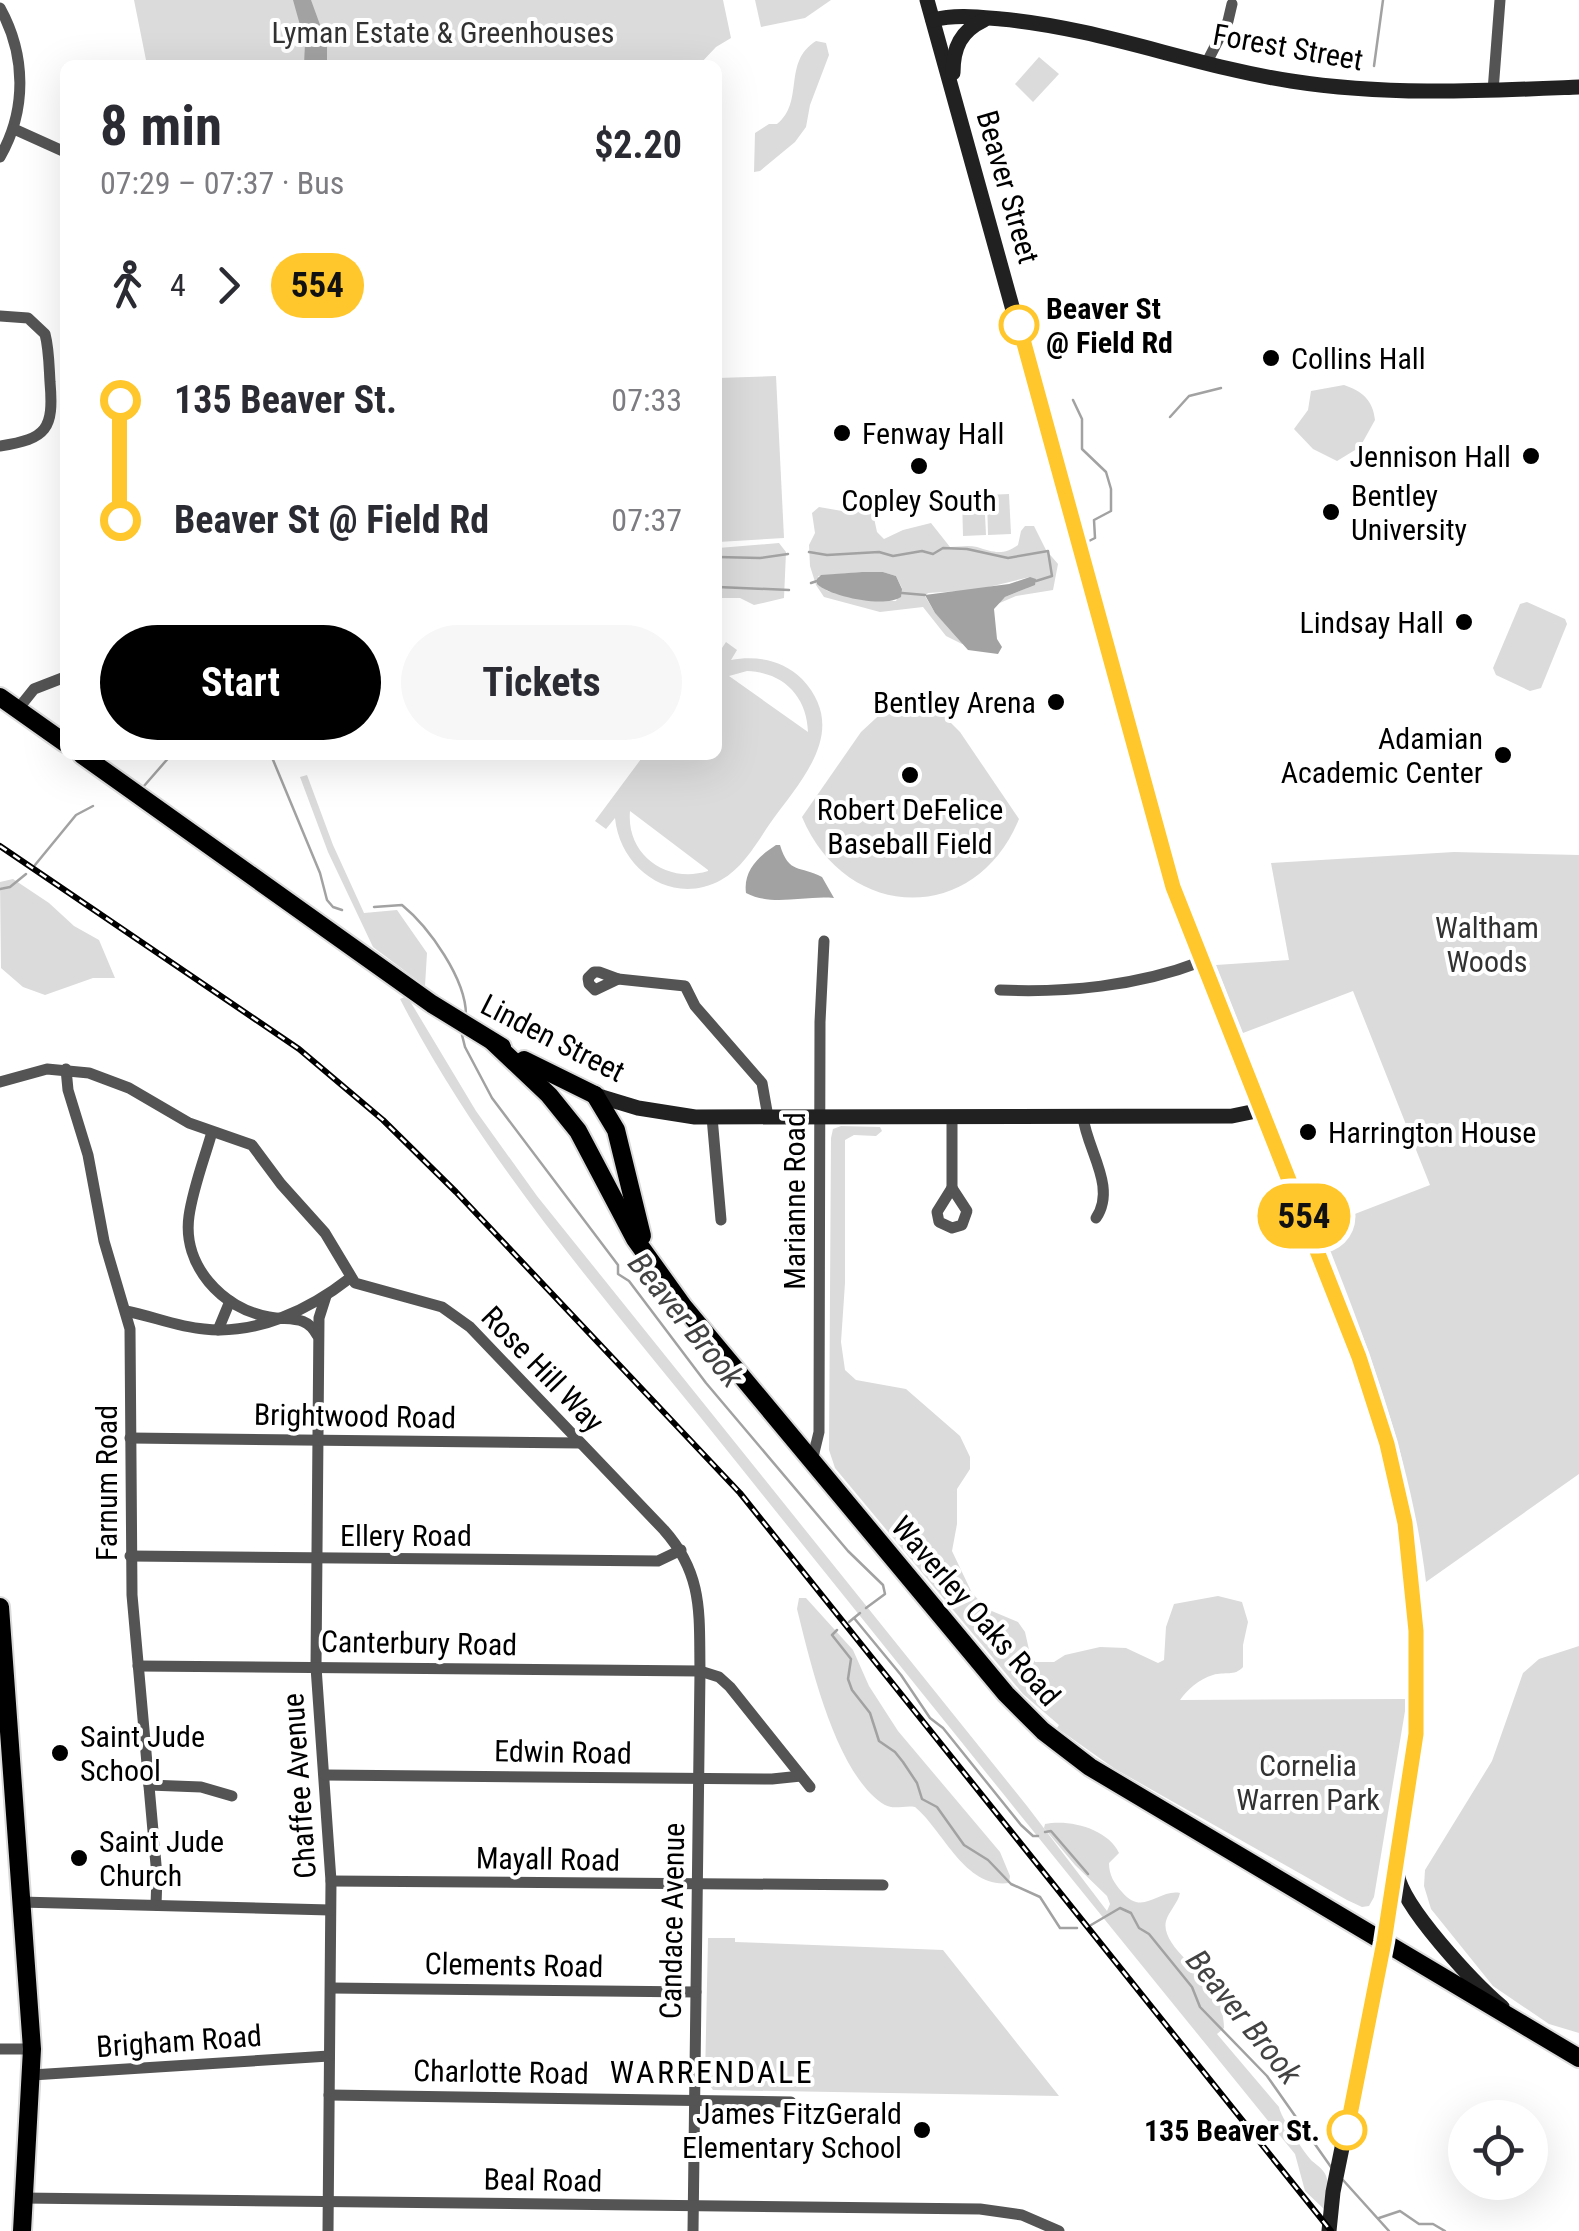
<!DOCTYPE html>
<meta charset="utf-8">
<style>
:root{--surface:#fff;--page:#f7f7f7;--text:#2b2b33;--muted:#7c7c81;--accent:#000}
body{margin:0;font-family:"Roboto Condensed",sans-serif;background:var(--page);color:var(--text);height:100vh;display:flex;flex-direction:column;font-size:38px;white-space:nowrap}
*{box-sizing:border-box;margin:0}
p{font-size:32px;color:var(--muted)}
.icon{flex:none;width:55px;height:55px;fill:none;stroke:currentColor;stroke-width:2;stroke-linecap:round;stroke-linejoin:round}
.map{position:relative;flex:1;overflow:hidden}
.sheet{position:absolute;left:60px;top:60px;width:662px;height:700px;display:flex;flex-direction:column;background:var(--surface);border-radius:15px;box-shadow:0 10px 40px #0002}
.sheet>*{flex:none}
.badge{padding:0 20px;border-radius:32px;font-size:35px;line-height:65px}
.controls{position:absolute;left:1448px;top:2100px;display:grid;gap:20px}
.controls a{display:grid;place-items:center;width:100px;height:100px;border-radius:50%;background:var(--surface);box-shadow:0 10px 40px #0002;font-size:50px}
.map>.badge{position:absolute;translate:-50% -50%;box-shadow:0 0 0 5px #fff}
.legs{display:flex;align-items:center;gap:15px;height:110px;padding:0 40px;font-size:32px}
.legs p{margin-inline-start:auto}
.head{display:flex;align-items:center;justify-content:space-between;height:170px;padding:0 40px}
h1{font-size:55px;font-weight:700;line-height:75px}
.action{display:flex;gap:20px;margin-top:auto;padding:20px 40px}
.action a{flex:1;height:115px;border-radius:60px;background:var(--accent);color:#fff;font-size:40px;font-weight:700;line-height:115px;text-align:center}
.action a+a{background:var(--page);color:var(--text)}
ul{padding:0 40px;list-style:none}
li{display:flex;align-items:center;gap:35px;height:120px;font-size:38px}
li i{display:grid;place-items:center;width:15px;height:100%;margin:0 12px;background:currentColor}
li i::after{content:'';width:25px;height:25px;margin:-12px;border:8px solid;border-radius:50%;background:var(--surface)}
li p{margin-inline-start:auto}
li:first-child i{background:linear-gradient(#0000 50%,currentColor 0)}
li:last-child i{background:linear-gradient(currentColor 50%,#0000 0)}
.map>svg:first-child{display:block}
.green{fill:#dbdbdb;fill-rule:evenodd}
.water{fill:#a2a2a2}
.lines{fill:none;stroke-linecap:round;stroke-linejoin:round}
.stream{stroke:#a2a2a2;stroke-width:2.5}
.primary-casing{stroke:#dbdbdb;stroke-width:22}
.street{stroke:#545454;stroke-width:11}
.secondary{stroke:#212121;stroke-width:15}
.primary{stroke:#000;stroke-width:18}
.rail-casing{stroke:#000;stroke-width:6}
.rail{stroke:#fff;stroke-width:2.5;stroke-dasharray:8;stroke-linecap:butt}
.line-1-casing{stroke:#fff;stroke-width:22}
.line-1{stroke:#ffc72c;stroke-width:15}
.stop-1-dot{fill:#fff;stroke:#ffc72c;stroke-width:5}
.poi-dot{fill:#000;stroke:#fff;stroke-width:4}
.labels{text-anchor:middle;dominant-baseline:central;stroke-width:8;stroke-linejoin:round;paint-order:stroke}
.park-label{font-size:30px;fill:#323232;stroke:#fff}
.street-label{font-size:30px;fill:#000;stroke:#fff}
.stop-label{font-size:30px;font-weight:bold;fill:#000;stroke:#fff;text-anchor:start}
.poi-label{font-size:30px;fill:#000;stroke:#fff;text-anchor:start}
.water-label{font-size:32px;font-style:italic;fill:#434343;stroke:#fff}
.neighbourhood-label{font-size:32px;letter-spacing:2.5px;fill:#000;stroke:#fff}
</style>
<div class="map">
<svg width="1579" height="2231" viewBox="0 0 1579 2231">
<rect width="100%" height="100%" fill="#fff"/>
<!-- green -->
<g class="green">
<path d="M134,0H723L731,38L716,47L699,65H147Z"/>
<path d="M755,0H831L805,18L761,27Z"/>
<path d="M816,41L826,43L829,55L810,105L806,127L795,142L760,171L754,172L755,133L769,124H777C805,102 782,62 816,41Z"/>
<path d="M1039,57L1059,74L1033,102L1015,84Z"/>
<path d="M776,376L784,538L718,542V378Z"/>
<path d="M1344,385C1362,391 1373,400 1375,420L1360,447L1337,461L1313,449L1294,429L1308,410L1311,391Z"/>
<path d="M1009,494L1011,534L988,535L987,495Z"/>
<path d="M984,495L986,535L963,536L962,496Z"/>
<path d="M863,499L871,504L877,532L884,539L903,530L931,523L950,547C959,547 968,545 977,547C993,552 1003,556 1018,545L1021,531L1025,526H1034L1046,550L1058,564L1053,590L1016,596L995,605L1005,597L1027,588L1030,577L976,590L928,593L925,596L935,613L964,643L962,644L946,636L923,607L880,612L824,597L816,585L810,566L809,545L815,533L812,513L819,507L842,511ZM862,572H883L896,576L902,588L896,601H871L827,591L818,576Z"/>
<path d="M779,543L786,552L784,598L754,605L740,598H718V548Z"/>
<path d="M1527,602L1565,619L1567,624L1541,688L1530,691L1496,675L1493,668L1520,604Z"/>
<path d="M726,642L737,650L731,660C756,655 783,660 802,679C850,730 802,779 771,822C757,842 744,867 721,880C672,907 620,869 615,818L606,829L595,821L644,755H718V654ZM747,671C783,672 807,696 808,732L729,676ZM630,811L708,870V871C667,884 626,855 630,811Z"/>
<path d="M921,693L960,732L1019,819C975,926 846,922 802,817L861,732L902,694Z"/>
<path d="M307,775L333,845L364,913L397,910L427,953L425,986L373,947L328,852L300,777Z"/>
<path d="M1454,852L1579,855V1474L1426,1582C1411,1456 1367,1344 1321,1227L1430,1185L1353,991L1243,1033L1216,965L1289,960L1271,863Z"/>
<path d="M13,879L49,903L74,926L99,940L115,978H93L45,995L23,987L1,968L0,882Z"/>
<path d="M407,996L476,1111L537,1196L1027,1806L1107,1911L1110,1904L1107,1896L1075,1865L1044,1828L1045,1824C1070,1819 1108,1829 1119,1853L1109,1863C1109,1875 1114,1883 1122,1892C1143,1917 1158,1889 1180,1893C1178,1903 1169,1911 1166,1921C1160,1945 1204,1972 1214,1990C1220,2000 1224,2017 1224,2028L1217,2034L1279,2107C1280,2116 1305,2154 1312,2161C1318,2166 1325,2170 1327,2179C1330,2187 1326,2201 1325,2210L1305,2191L1295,2154C1108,1924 923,1695 738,1464C619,1314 488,1170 400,999Z"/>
<path d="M841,1126L880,1127L882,1131L876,1136L854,1135L845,1140V1283L841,1342L845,1370L856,1380L906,1389L960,1436L970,1457V1469L957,1489V1524L952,1551L972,1593L987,1609L1018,1622L1025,1632L1030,1654L1035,1662H1054L1065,1655L1100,1647L1126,1648L1158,1663L1164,1660L1166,1627L1174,1604L1218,1596L1242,1602L1248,1622L1243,1645V1667C1234,1677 1225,1671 1213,1675C1199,1679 1187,1690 1180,1700L1407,1699L1374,1897L1369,1906L1362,1907L1347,1900L1115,1769L1057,1728L1059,1725L1023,1694L835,1468L829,1450L831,1138L833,1129Z"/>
<path d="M799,1598H806L853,1650L869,1686L898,1731L1000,1852L1010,1876L1009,1883C965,1889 943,1830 915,1807C905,1805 894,1810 885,1805C836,1776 810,1661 797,1609Z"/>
<path d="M1579,1646V2033L1549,2024L1493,1986L1431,1909L1424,1886L1425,1870L1492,1761L1523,1673L1539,1659Z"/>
<path d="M708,1938H735V1942L943,1950L1059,2096L713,2090L705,2078Z"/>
</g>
<!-- water -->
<g class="water">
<path d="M293,0H311L327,44V65H304L305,43Z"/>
<path d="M862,572H883L896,576L902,589L901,597C885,608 831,597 817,584V579L821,575Z"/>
<path d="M1030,577L1036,579L1035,585L1005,597L994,609L997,639L1002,647L998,654L968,650L935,613L925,595L1009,584Z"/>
<path d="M776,845H780C789,875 800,865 822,877L834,898C805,895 773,907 746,893C743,870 759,856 776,845Z"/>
</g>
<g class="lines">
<!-- stream -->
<g class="stream">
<path d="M1374,66L1383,0"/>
<path d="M1073,400L1082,419V449L1106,472L1111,489V511L1094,520L1095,538L1089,541"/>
<path d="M1170,417L1189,396L1221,388"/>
<path d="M809,552L827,555L879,552L893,556L922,551L933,554L943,548L967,549L1008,558L1048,551L1052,576L1036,581"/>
<path d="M718,557L760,558L788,554"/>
<path d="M811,583L817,581"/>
<path d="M718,587L789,590"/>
<path d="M902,593L925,595"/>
<path d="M271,755L320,873L327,900L333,907L342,910"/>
<path d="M144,786L171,755"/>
<path d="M35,865L76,815L93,806"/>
<path d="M0,889L10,887L26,874"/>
<path d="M374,907L402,905C429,927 466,979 466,1015"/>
<path d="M462,1035L465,1047L492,1098L618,1265V1274L629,1281L706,1383L848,1551L883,1585L885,1594L866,1608"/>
<path d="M854,1618L901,1675L930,1718L943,1728L1021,1825L1033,1836H1038"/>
<path d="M849,1622L860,1613"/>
<path d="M837,1630L832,1635L851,1659L848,1679L852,1690L870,1713L879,1741L895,1752L903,1762L917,1783L922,1799L937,1807L964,1845L988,1860L1011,1884L1040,1897L1060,1928H1077"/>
<path d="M1045,1832L1051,1831L1088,1874"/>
<path d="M1091,1925L1120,1908L1131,1913L1139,1928L1149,1934L1192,1987L1200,2007L1267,2076L1331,2167"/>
<path d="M1343,2180L1389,2231"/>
<path d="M1379,2218L1400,2211L1419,2224H1433L1445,2231"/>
</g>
<defs>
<g id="primary">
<path d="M0,697L65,743"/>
<path d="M82,755L432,1004L502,1047"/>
<path d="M493,1042L549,1095L578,1131L635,1239L683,1306L1006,1694L1043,1731L1090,1767L1579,2058"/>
<path d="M524,1060L595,1095"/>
<path d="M595,1095L616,1130L642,1236"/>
<path d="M0,1607L32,2049L22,2231"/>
</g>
</defs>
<!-- primary casing -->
<use href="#primary" class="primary-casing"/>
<!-- street -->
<g class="street">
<path d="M0,8C26,55 27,110 0,157"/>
<path d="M1207,62L1228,21L1232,4"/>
<path d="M1493,91L1500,0"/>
<path d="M14,129L65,152"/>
<path d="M0,316L28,318L45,334C49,349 49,366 50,382C54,429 47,439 0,446"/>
<path d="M18,709L34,689L65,677"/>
<path d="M599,972L618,979L595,990L589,984L588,978L594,972Z"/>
<path d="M618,979L685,986L695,1006L762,1083L768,1117"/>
<path d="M1000,990C1065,993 1138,986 1200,962"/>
<path d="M66,1069L68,1090L88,1155L104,1241L130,1329L132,1595L157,1876L156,1905"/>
<path d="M0,1082L47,1069L89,1073L129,1088L189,1123L252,1145L281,1184L325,1233L355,1283L442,1307L470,1327L664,1530C704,1575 699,1615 700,1671L693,2231"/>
<path d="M712,1117L721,1220"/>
<path d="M1083,1117C1087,1150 1117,1187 1096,1218"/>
<path d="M212,1132C204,1160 193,1188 189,1216C182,1265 222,1309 269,1317C289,1321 306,1314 317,1335"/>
<path d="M952,1188L967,1211L962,1225L952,1228L939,1222L937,1212Z"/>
<path d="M952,1188V1117"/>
<path d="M326,1296L319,1318L316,1667L331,1881L328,2231"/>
<path d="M126,1311C152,1316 177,1327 204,1329C257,1335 309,1310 350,1278"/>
<path d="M218,1330L230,1301"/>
<path d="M130,1438L580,1443"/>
<path d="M812,1461L819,1432L820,1022L824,941"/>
<path d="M130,1556L658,1561L681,1550"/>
<path d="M138,1666L700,1671L719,1677L730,1687L810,1787"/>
<path d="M325,1775L772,1779L801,1776"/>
<path d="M149,1785L201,1787L232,1796"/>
<path d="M331,1881L883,1885"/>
<path d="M20,1902L330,1910"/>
<path d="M331,1988L696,1992"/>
<path d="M0,2049H32"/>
<path d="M32,2075L329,2056"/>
<path d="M329,2095L791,2102"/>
<path d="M22,2198L980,2209L1022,2215L1059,2231"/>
</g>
<!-- secondary -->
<g class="secondary">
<path d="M927,0L1173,887L1363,1367L1387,1444L1405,1523L1415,1604L1417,1696L1415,1734L1384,1942L1333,2192L1329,2231"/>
<path d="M933,20C955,14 979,17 1001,19C1101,28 1193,66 1291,81C1387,96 1482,91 1579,87"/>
<path d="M953,73C953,47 961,31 984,20"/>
<path d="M595,1095L638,1108L695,1117L1232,1116L1261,1110"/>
<path d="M1397,1873C1402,1907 1474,1983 1502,2007"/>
</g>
<!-- primary -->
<use href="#primary" class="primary"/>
<defs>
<path id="rail" d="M0,846L299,1049L383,1120L456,1192L740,1493L1331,2231"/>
</defs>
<!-- rail casing -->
<use href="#rail" class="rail-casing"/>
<!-- rail -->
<use href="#rail" class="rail"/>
</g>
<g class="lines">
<defs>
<path id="line-1" d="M1019,325L1173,887L1359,1357L1387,1444L1405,1523L1416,1631V1734L1384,1942L1347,2130"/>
</defs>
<!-- line-1 casing -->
<use href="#line-1" class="line-1-casing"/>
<!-- line-1 -->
<use href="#line-1" class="line-1"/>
</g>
<!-- markers -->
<g class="stop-1-dot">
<circle cx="1019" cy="325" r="18"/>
<circle cx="1347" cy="2130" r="18"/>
</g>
<g class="poi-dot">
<circle cx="1271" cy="358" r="10"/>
<circle cx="842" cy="433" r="10"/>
<circle cx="1531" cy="456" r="10"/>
<circle cx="919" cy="466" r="10"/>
<circle cx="1331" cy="512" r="10"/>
<circle cx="1464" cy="622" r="10"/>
<circle cx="1056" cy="702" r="10"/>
<circle cx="1503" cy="755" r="10"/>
<circle cx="910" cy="775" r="10"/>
<circle cx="1308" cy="1132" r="10"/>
<circle cx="60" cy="1753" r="10"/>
<circle cx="79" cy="1858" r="10"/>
<circle cx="922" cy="2130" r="10"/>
</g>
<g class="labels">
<!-- park labels -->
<g class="park-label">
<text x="443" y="32">Lyman Estate &amp; Greenhouses</text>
<text x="1487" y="927">Waltham<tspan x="1487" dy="34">Woods</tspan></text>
<text x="1308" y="1765">Cornelia<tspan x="1308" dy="34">Warren Park</tspan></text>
</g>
<!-- street labels -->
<g class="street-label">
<text transform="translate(1288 47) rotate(10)">Forest Street</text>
<text transform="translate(1008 187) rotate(74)">Beaver Street</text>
<text transform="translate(553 1038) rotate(27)">Linden Street</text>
<text transform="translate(794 1201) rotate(-90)">Marianne Road</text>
<text transform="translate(543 1369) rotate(46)">Rose Hill Way</text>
<text transform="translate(355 1416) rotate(1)">Brightwood Road</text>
<text transform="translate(106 1483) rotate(-90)">Farnum Road</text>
<text x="406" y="1535">Ellery Road</text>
<text transform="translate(976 1611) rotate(49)">Waverley Oaks Road</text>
<text transform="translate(419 1643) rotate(1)">Canterbury Road</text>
<text transform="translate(563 1752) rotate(1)">Edwin Road</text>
<text transform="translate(299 1786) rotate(-94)">Chaffee Avenue</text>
<text transform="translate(548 1859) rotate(1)">Mayall Road</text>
<text transform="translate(672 1921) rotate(-89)">Candace Avenue</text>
<text transform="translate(514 1965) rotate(1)">Clements Road</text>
<text transform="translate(179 2041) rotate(-4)">Brigham Road</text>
<text transform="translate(501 2072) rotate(1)">Charlotte Road</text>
<text transform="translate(543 2180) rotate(1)">Beal Road</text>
</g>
<!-- stop labels -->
<g class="stop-label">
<text x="1046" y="308">Beaver St<tspan x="1046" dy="34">@ Field Rd</tspan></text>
<text x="1320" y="2130" text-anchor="end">135 Beaver St.</text>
</g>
<!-- poi labels -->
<g class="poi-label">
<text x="1291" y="358">Collins Hall</text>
<text x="862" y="433">Fenway Hall</text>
<text x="1511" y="456" text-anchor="end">Jennison Hall</text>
<text x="1351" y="495">Bentley<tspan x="1351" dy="34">University</tspan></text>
<text x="919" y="500" text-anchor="middle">Copley South</text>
<text x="1444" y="622" text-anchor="end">Lindsay Hall</text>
<text x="1036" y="702" text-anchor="end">Bentley Arena</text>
<text x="1483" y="738" text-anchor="end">Adamian<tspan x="1483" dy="34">Academic Center</tspan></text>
<text x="910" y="809" text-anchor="middle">Robert DeFelice<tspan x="910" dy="34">Baseball Field</tspan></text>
<text x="1328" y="1132">Harrington House</text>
<text x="80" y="1736">Saint Jude<tspan x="80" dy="34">School</tspan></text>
<text x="99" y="1841">Saint Jude<tspan x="99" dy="34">Church</tspan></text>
<text x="902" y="2113" text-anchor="end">James FitzGerald<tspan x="902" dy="34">Elementary School</tspan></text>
</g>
<!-- water labels -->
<g class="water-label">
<text transform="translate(686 1320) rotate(51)">Beaver Brook</text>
<text transform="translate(1244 2017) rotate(51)">Beaver Brook</text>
</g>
<!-- neighbourhood labels -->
<g class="neighbourhood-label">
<text x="712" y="2072">WARRENDALE</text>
</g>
</g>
</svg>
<div class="controls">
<a><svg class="icon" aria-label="locate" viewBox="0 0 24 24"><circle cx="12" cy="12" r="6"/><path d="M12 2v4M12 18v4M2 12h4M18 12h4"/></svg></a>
</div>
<b class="badge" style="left:1304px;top:1216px;background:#ffc72c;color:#111">554</b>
<section class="sheet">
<div class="head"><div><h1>8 min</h1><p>07:29 – 07:37 · Bus</p></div><b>$2.20</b></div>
<div class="legs"><svg class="icon" aria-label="walk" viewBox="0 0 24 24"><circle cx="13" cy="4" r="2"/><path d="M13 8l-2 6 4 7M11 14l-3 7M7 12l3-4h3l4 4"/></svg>4<svg class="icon" aria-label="forward" viewBox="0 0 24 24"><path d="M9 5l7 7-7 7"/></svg><b class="badge" style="background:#ffc72c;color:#111">554</b></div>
<ul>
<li><i style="color:#ffc72c"></i><b>135 Beaver St.</b><p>07:33</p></li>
<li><i style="color:#ffc72c"></i><b>Beaver St @ Field Rd</b><p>07:37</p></li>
</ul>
<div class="action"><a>Start</a><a>Tickets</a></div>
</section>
</div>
